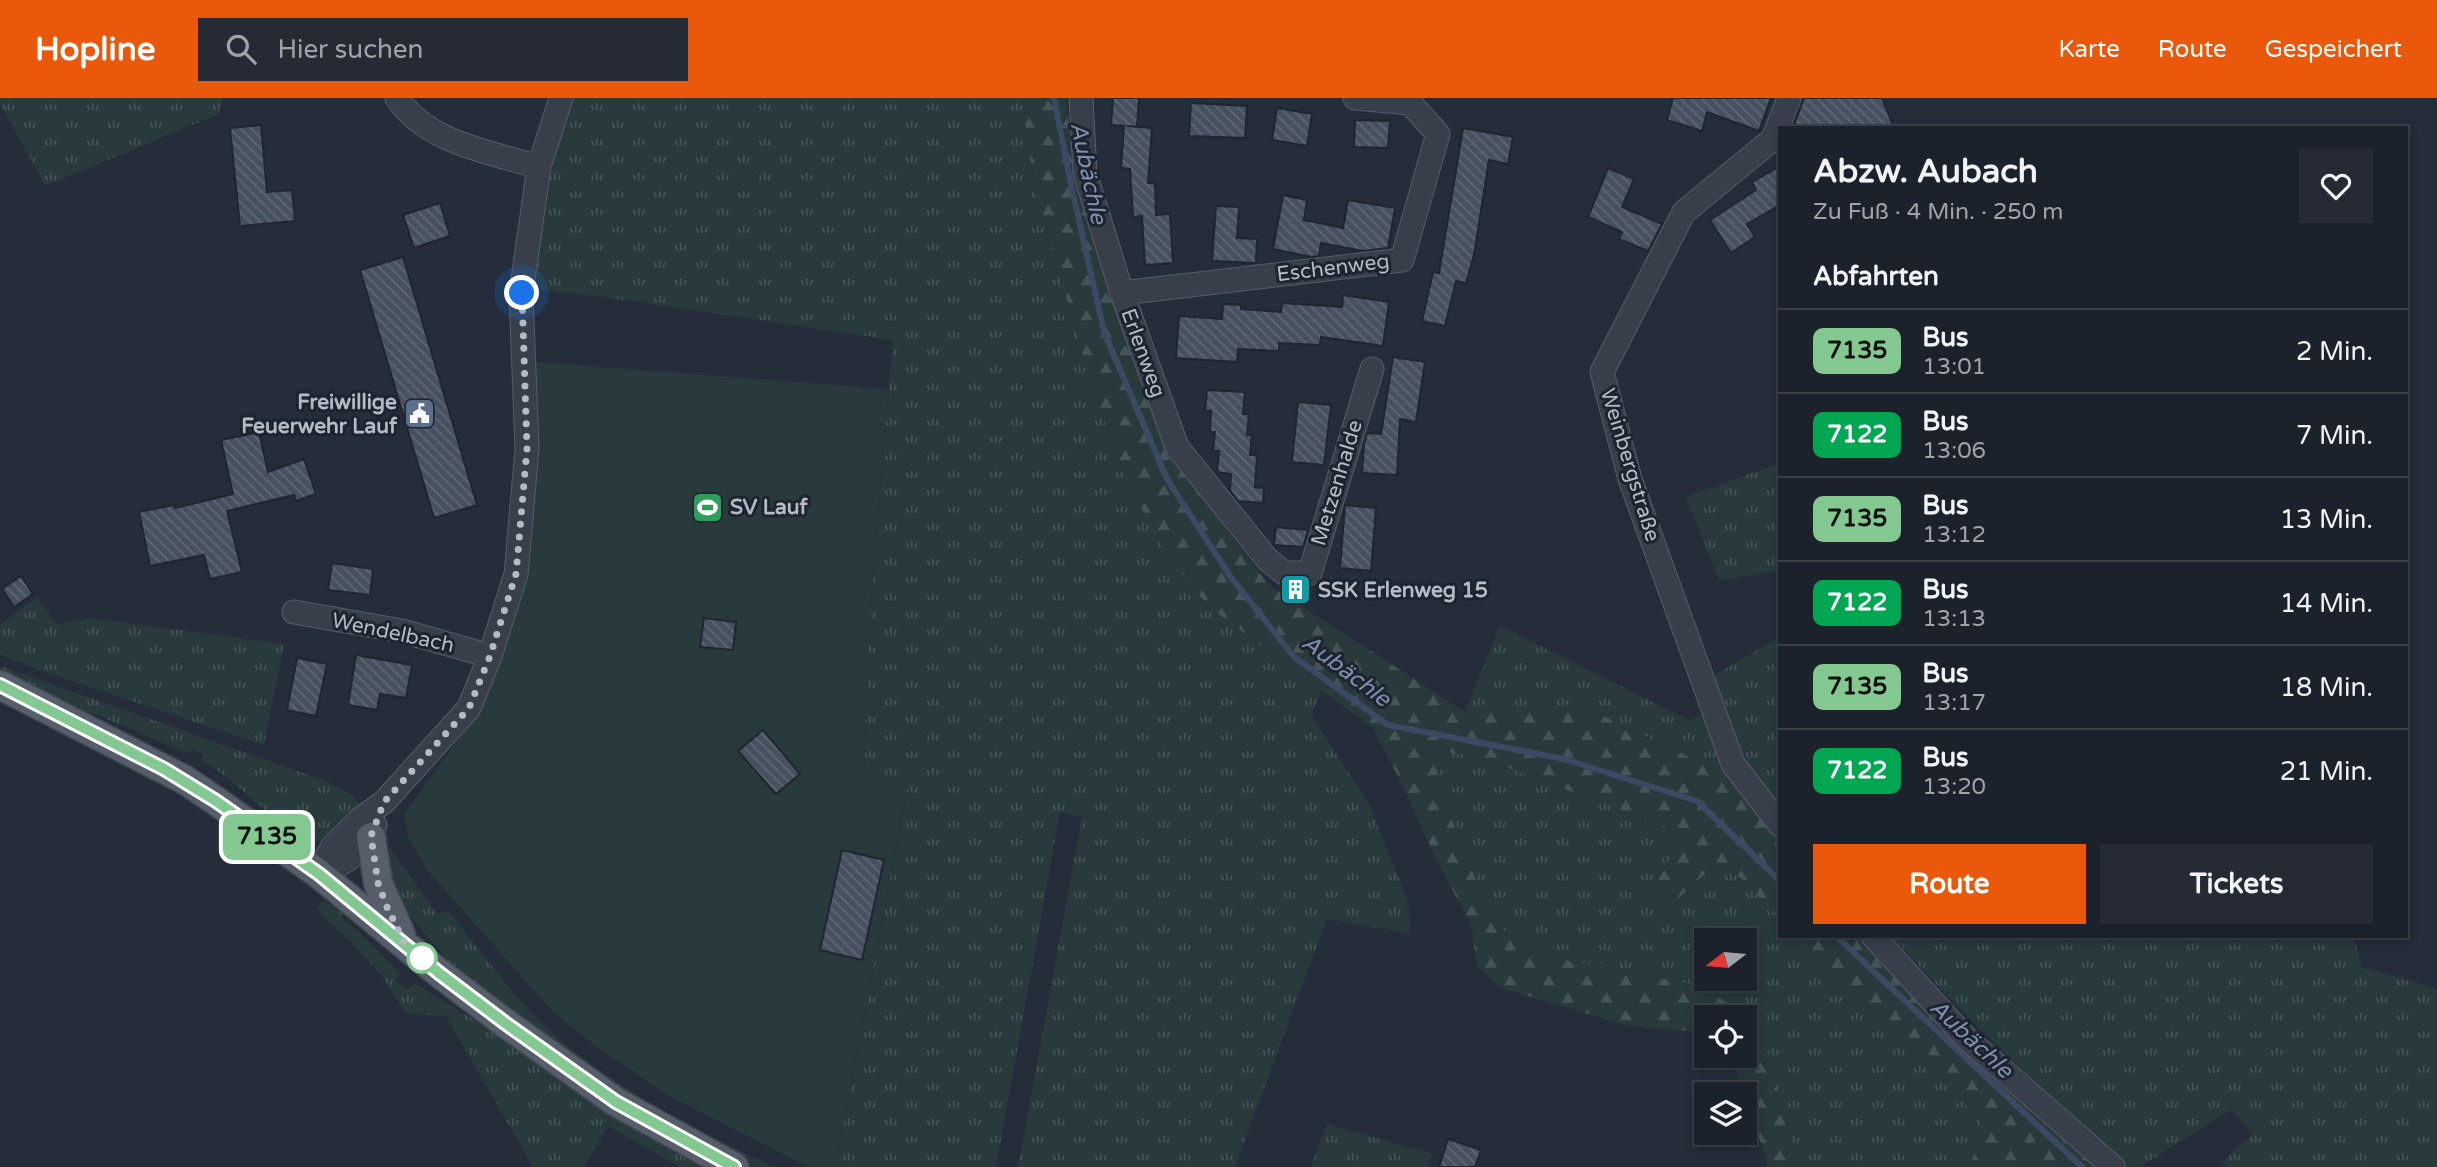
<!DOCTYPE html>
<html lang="de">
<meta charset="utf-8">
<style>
:root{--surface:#1c222c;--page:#252a34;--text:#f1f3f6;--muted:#a0a4a9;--line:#3a3f48;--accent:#ea580c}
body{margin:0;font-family:"Varela Round",sans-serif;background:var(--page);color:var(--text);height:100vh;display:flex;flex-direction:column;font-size:26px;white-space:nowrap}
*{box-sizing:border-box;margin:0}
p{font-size:23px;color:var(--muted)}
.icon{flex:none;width:38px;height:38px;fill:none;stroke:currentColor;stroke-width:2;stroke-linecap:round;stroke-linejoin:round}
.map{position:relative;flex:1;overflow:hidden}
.panel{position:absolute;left:1778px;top:28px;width:630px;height:812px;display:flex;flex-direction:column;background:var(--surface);border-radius:0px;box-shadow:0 4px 10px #0003,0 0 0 2px var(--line)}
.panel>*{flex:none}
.badge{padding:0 14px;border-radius:10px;font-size:24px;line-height:46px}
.needle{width:46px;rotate:254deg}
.buttons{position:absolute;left:1694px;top:830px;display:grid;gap:14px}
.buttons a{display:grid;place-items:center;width:63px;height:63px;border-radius:0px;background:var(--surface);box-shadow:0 4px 10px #0003,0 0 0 2px var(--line);font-size:35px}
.you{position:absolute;width:35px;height:35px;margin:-18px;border:5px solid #fff;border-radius:50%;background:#1a73e8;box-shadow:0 0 0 10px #1a73e833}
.map>.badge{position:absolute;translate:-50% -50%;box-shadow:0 0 0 4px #fff}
h2{padding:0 35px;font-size:26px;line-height:63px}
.round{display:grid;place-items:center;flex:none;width:74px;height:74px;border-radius:0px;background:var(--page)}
.overview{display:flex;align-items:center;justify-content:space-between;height:119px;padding:0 35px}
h1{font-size:33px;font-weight:700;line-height:52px}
.action{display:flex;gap:14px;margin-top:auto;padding:14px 35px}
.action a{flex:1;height:80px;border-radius:0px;background:var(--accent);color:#fff;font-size:28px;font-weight:700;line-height:80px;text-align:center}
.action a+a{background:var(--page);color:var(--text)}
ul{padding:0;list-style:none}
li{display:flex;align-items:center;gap:21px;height:84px;padding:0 35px;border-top:2px solid var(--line)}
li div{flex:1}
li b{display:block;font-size:26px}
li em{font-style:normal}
li .badge{min-width:77px;font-weight:700;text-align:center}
header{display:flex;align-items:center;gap:42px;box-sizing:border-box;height:98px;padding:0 35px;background:var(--accent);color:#fff}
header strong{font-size:33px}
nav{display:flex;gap:38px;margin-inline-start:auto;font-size:24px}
.search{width:490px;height:63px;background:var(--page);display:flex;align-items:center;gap:18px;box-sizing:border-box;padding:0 24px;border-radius:0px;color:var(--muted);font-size:26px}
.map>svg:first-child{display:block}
.grass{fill:url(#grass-tufts);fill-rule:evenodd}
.forest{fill:url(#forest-firs)}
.pitch{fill:#283a3c}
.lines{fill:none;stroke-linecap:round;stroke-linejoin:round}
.stream{stroke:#3b4a62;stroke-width:6}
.building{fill:url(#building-back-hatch);stroke:#1f2631;stroke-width:2}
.minor-casing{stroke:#565d68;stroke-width:25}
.major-casing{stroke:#414853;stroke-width:31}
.minor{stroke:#383f4a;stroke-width:23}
.major{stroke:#565e6a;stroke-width:28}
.line-casing{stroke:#fff;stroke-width:16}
.line{stroke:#84c891;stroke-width:10}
.walk{stroke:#b4bac6;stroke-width:7;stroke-dasharray:0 12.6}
.stop-dot{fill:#fff;stroke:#84c891;stroke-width:3.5}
.labels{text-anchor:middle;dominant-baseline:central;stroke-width:6;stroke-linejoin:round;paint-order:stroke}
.street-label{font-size:21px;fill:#b4bac6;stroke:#1d242f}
.poi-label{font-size:21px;font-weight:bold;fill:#b4bac6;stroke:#1d242f;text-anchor:start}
.water-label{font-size:23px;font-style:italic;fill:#7d90ab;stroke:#1d242f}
</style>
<header>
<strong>Hopline</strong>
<div class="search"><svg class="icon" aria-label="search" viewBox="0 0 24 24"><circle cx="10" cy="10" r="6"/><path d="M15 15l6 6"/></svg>Hier suchen</div>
<nav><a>Karte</a><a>Route</a><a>Gespeichert</a></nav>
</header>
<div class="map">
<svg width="2437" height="1069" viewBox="0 0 2437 1069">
<defs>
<pattern id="grass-tufts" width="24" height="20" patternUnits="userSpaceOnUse" patternTransform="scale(1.75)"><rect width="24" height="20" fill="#283a3c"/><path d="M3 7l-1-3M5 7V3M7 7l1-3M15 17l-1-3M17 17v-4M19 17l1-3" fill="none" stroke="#455457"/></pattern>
<pattern id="forest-firs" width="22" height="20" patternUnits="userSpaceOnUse" patternTransform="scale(1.75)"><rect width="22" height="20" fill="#283a3c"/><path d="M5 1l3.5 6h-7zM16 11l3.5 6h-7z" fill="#455457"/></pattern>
<pattern id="building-back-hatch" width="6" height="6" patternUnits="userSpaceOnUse" patternTransform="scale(1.75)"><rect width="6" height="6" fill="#46505e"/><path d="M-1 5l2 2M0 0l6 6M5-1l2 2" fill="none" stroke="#5e6774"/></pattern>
</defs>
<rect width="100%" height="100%" fill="#252d3a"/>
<!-- grass -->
<g class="grass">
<path d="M0,0H223L219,16L45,88L0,5Z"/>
<path d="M573,0H1021L1035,90L1084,261L1124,379L1208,508L1322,591L1311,617L1369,706L1409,805L1410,835L1327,821L1235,1069H1018L1082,719L1060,714L996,1069H835L908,687L864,677L868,536L893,242L605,199L535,191L542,107Z"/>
<path d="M1780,365V473L1719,482L1686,399Z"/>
<path d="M37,499L56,526L90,520L284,546L264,647L39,572L0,557V527Z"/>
<path d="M1500,528L1689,622L1705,617L1738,683L1465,614Z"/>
<path d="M1780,539V715L1742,669L1707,581Z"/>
<path d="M0,568L326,683L352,697L360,707L330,737L316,744C272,727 242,686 202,662L204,656L193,651L190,656L92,615L90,619L0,577Z"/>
<path d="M1446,654L1476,658L1665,728L1680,745L1654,786L1674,804L1716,767L1730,769L1780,821V838H1796L1981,1022L1980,1042L1969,1069H1799L1768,955L1741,914L1701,888L1559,861L1509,839L1487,809L1435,681ZM1706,842H1745V880H1706Z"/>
<path d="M390,749L436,815L449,814C483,855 514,901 553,936C618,993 697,1032 773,1069H752L692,1040L464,881L397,803L388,785L386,757Z"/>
<path d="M324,802L342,816L341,819L361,836L400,875L395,882L408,892L414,885L481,926L484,923L589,1001L647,1037L706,1069H680L608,1028L584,1069H533L446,918L406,916L382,878L350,843L318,814L319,808Z"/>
<path d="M1891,838H2353L2362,869L2437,891V1069H2226L2222,1064L2253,1036L2232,1011L2140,1069H2121L1950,901Z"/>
<path d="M1327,1026L1432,1056L1427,1069H1311Z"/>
</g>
<!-- forest -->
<g class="forest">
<path d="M1021,0H1066L1075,78L1168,354L1269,487L1465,614L1563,611L1606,619L1738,683L1780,736V821L1730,769L1715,767L1674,804L1659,802L1654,786L1680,745L1664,728L1476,658L1446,654L1435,681L1487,809L1509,839L1559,861L1701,888L1741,914L1744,919H1706V935L1625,927L1501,890L1477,868L1471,827L1434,757L1400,682L1372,629L1208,508L1168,457L1124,379L1084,261L1035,90Z"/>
<path d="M1796,838H1867L2102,1069H1969L1980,1042L1981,1022Z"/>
<path d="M1745,919L1768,955L1799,1069H1767V1062L1730,957H1745Z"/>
</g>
<!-- pitch -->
<path class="pitch" d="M535,264L889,291L868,536L864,676L908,687L835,1069H808L666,996L598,950L552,913L428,773L408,739L404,716L468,628L496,561L536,359Z"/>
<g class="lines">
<!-- stream -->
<g class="stream">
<path d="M1054,0L1070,82L1104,234L1167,381L1230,478L1294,559L1388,627L1564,661L1697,703L1780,783"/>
<path d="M1836,838L2082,1069"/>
</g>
</g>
<!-- building -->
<g class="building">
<path d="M1113,0H1139L1137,29L1127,28L1152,30L1148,85H1155L1156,117L1170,116L1173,165L1145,167L1142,118L1133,119L1130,71L1121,70L1124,28L1111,27Z"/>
<path d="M1673,0H1771L1759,33L1707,14L1702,33L1667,22Z"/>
<path d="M1804,0H1882L1894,30H1797L1794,27Z"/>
<path d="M1191,5L1247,8L1245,40L1189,38Z"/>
<path d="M1277,10L1312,16L1307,48L1272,42Z"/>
<path d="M1355,22L1390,23L1388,50L1354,49Z"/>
<path d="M261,27L267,94L292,92L295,123L240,128L230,30Z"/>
<path d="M1463,30L1513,39L1508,66L1489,62L1474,157L1466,185L1456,183L1445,228L1422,223L1433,174L1439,175Z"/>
<path d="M1780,68V107L1747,126L1755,139L1731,155L1710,122L1756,92L1752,84Z"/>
<path d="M1608,70L1634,81L1622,109L1662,126L1648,153L1619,141L1622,134L1588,119Z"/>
<path d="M1283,97L1307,102L1304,122L1343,130L1348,102L1395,110L1388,150L1363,153L1321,145L1319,158L1311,159L1273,151Z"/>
<path d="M440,105L450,138L414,150L403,117Z"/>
<path d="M1216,108L1239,109L1237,140L1257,141L1256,165L1212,163Z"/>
<path d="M403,159L477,407L434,420L360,172Z"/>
<path d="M1343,197L1389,204L1383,248L1321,239L1320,247L1279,245V253L1238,251L1237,264L1176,260L1179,218L1222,221L1223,206L1241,207V211L1281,214L1282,205L1342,209Z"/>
<path d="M1393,259L1425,264L1416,324L1400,321L1397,377L1362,375L1364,346L1367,335L1381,336Z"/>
<path d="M1207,292L1245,294L1243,316H1249L1247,337H1252L1250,357H1257L1255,389L1264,390L1263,405L1238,403L1230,392L1231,376L1217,374L1219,353H1213L1215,334H1210L1211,313H1205Z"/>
<path d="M1298,304L1331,307L1324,367L1292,364Z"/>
<path d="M259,334L268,374L304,361L316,396L296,403L294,397L227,413L242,474L210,481L204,457L150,468L139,414L174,407L175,410L233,396L221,342Z"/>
<path d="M1345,407L1376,410L1371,473L1340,470Z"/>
<path d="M1276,429L1308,432L1303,449L1274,447Z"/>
<path d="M332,465L373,471L370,497L328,492Z"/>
<path d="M21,478L33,496L14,509L2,491Z"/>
<path d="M704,520L736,524L733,552L700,549Z"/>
<path d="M356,557L412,567L406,600L380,596L377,612L348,607Z"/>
<path d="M297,560L327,566L316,618L287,612Z"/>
<path d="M763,632L800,676L776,696L738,653Z"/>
<path d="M842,752L884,762L862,862L820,852Z"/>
<path d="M1448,1041L1481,1052L1475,1069H1439Z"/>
</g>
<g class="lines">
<defs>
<g id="minor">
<path d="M397,0C427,45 490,54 539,69"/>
<path d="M1081,0L1085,75L1122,195L1177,349L1267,461L1284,475H1310L1372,271"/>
<path d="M1122,195L1402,162L1438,36L1410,5L1355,0"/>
<path d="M294,514L402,533L490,558"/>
<path d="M1780,727L1733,666L1630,381L1602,274L1684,114L1773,41L1789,0"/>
<path d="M319,776L332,749L359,722L384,704L469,610L490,558L516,476L527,351L521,195L539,69L561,0"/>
<path d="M319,776C345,767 365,753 375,727"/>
<path d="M1873,838L1966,940L2113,1069"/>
</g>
<g id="major">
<path d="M0,587L185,682L216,703L319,776L439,875L505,925L616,1004L734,1069"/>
<path d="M371,739L378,785L401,837"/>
</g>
</defs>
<!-- minor casing -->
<use href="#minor" class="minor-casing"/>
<!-- major casing -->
<use href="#major" class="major-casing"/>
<!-- minor -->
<use href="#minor" class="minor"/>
<!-- major -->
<use href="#major" class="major"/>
</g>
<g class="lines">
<defs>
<path id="line" d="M0,587L164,671L216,703L319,776L439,875L505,925L616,1004L734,1069"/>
</defs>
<!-- line casing -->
<use href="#line" class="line-casing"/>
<!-- line -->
<use href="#line" class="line"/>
<!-- walk -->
<path class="walk" d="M422,860L405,846L387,809L378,785L371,738L384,704L469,610L490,558L516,476L527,351L522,195"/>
</g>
<!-- icons -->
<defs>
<symbol id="civic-square" viewBox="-11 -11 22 22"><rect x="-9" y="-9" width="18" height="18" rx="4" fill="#5c6f8a" stroke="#1d242f"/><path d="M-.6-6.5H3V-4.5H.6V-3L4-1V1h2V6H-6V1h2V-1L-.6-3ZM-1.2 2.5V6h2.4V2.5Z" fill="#fff"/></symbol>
<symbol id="stadium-square" viewBox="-11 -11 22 22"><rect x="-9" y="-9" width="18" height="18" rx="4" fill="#2e9e5b" stroke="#1d242f"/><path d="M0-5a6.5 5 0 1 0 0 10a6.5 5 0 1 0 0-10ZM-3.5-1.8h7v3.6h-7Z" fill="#fff"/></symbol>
<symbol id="building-square" viewBox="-11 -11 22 22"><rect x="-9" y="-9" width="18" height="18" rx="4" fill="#0f9aa8" stroke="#1d242f"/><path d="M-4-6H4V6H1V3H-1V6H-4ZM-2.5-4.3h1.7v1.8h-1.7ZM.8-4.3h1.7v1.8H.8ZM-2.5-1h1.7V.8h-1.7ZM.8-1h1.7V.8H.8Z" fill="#fff"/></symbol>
</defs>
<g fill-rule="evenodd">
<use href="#civic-square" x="402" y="298" width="35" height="35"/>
<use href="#stadium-square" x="690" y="392" width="35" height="35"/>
<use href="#building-square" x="1278" y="474" width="35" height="35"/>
</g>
<!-- markers -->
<circle class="stop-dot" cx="422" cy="860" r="14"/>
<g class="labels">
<!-- street labels -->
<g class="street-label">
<text transform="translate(1333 170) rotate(-7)">Eschenweg</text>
<text transform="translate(1143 255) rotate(70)">Erlenweg</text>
<text transform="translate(1630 367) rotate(73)">Weinbergstraße</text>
<text transform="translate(1337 385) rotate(-73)">Metzenhalde</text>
<text transform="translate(393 535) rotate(12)">Wendelbach</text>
</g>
<!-- poi labels -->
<g class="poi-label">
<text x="397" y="304" text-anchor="end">Freiwillige<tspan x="397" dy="24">Feuerwehr Lauf</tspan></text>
<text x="730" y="409">SV Lauf</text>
<text x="1318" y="492">SSK Erlenweg 15</text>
</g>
<!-- water labels -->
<g class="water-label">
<text transform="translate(1088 75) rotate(78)">Aubächle</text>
<text transform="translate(1346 573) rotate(37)">Aubächle</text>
<text transform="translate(1971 941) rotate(43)">Aubächle</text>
</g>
</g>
</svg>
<div class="buttons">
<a><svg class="needle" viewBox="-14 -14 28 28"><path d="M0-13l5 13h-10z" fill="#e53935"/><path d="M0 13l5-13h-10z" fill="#a0a4a9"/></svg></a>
<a><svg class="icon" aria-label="locate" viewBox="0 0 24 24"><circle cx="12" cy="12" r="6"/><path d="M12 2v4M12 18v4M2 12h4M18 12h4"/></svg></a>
<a><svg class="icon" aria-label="layers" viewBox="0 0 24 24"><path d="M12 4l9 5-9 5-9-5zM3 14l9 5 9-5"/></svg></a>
</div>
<div class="you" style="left:522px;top:195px"></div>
<b class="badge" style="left:267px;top:739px;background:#84c891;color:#111">7135</b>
<section class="panel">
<div class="overview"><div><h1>Abzw. Aubach</h1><p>Zu Fuß · 4 Min. · 250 m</p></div><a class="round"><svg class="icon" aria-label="heart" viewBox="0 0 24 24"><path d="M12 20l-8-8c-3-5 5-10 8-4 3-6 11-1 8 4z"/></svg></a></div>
<h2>Abfahrten</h2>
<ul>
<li><span class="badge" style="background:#84c891;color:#111">7135</span><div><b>Bus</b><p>13:01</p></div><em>2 Min.</em></li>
<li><span class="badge" style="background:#00a651;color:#fff">7122</span><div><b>Bus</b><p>13:06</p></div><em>7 Min.</em></li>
<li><span class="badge" style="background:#84c891;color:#111">7135</span><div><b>Bus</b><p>13:12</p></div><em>13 Min.</em></li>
<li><span class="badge" style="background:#00a651;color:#fff">7122</span><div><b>Bus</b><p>13:13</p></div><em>14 Min.</em></li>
<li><span class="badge" style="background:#84c891;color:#111">7135</span><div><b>Bus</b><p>13:17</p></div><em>18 Min.</em></li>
<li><span class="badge" style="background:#00a651;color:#fff">7122</span><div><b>Bus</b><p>13:20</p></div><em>21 Min.</em></li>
</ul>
<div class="action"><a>Route</a><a>Tickets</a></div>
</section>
</div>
